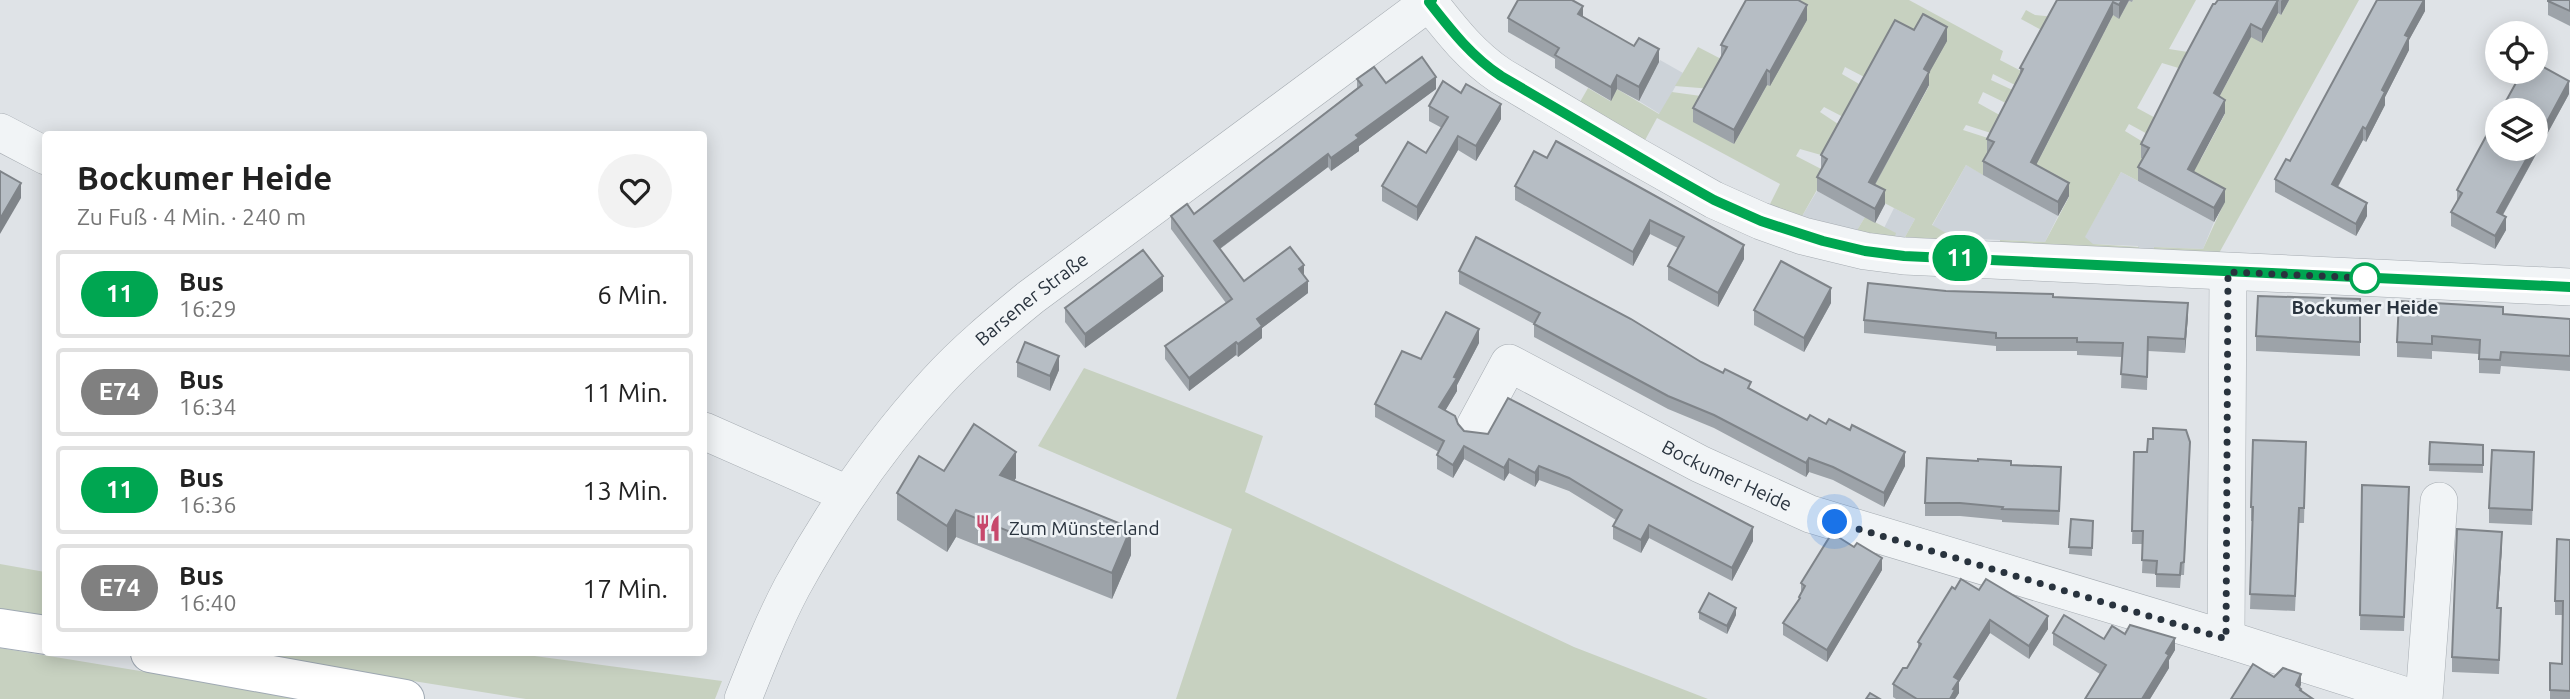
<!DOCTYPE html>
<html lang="de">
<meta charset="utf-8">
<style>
:root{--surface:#fff;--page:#f2f2f2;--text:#222;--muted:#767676;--line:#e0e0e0}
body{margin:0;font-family:Ubuntu,sans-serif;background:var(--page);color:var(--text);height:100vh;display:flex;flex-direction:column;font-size:26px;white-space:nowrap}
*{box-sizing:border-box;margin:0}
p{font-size:23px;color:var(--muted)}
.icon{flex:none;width:38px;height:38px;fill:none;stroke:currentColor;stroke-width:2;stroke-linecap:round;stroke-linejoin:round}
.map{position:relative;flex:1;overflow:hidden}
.panel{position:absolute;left:42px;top:131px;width:665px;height:525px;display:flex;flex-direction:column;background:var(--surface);border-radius:7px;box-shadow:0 4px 18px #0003}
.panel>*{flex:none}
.badge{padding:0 14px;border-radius:23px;font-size:24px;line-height:46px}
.tools{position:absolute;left:2485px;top:21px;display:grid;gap:14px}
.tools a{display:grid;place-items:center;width:63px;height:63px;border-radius:50%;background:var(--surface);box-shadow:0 4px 18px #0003;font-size:35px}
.you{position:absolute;width:35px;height:35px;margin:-18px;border:5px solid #fff;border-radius:50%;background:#1a73e8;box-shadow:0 0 0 10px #1a73e833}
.map>.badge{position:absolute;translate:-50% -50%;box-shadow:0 0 0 4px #fff}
.round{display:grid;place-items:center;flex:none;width:74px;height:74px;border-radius:37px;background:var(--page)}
.head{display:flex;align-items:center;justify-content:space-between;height:119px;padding:0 35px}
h1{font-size:33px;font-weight:600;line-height:52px}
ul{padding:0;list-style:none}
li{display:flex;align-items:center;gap:21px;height:88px;margin:0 14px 10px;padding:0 21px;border:4px solid var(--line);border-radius:7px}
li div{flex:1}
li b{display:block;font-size:26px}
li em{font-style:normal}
li .badge{min-width:77px;font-weight:700;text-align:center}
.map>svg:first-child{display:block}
.built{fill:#cdd3d9}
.green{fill:#c7d1c0}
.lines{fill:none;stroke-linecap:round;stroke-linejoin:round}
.minor-casing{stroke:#a5abb1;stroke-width:38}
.major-casing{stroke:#9fa9b3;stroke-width:40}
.minor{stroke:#f1f4f6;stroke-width:37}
.major{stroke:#fff;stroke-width:38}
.wall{fill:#9da3a9}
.shaded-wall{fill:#7f8489}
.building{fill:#b6bdc4;stroke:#7f8489;stroke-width:2}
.line-casing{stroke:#fff;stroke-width:16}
.line{stroke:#00a651;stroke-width:10}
.walk{stroke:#29333e;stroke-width:7;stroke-dasharray:0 12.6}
.stop-dot{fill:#fff;stroke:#00a651;stroke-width:3.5}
.labels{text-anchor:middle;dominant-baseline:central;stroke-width:5;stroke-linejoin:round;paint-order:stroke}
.street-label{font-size:19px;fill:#29333e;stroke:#eef2f5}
.stop-label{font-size:19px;font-weight:bold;fill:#29333e;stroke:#eef2f5}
.poi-label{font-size:19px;fill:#29333e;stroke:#eef2f5;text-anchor:start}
</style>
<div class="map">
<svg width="2570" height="699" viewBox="0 0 2570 699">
<rect width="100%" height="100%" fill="#dfe3e7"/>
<!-- built -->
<g class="built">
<path d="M1660,60L1683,73L1660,114L1639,101Z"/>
<path d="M1966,165L2058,216L2045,242L1955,238L1932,226Z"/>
<path d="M2121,172L2214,222L2203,249L2154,247L2153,252L2138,251V246L2092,244L2084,238Z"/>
<path d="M1817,191L1865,217L1856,232L1801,218Z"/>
<path d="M1894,208L1915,219L1905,237L1895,236V233L1884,228Z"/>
</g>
<!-- green -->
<g class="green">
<path d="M1772,0H1909L2003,51L2000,60L2025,73L2021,88L1993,74L1991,80L2019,93L2012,106L1983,92L1978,103L2005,118L1997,135L1966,125L1963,130L1994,140V156L1983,175L1966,165L1932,225L1955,238L1979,239V242L1905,237L1915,219L1869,195L1929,86L1870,80L1845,67L1842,74L1866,88L1849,120L1824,107L1820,112L1844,128L1828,157L1800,149L1796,156L1827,172L1801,218L1769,206L1780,184L1657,118L1644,142L1580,102L1588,88L1610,101L1617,89L1659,114L1672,92L1708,97L1734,144L1767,85Z"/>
<path d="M2133,0H2196L2169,49L2194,53L2185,70L2162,63L2137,108L2161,121L2153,137L2129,124L2125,131L2148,145L2149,162L2138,181L2121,172L2085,237L2093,244L2139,247L2138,251L2000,244V240L2045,242L2069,197L2031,175L2113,15L2119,18L2129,1L2132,2Z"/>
<path d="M2289,0H2359L2218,255L2153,252L2154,247L2203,249L2224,203L2183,180L2201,159L2225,114L2214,107L2251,37L2278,13L2281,15Z"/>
<path d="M2026,10L2035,15L2055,17L2047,33L2021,19Z"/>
<path d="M1698,47L1727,62L1712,89L1675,86Z"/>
<path d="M1865,217L1896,233L1895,236L1856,232Z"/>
<path d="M1084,368L1263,436L1245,492L1574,647L1708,699H1176L1232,529L1038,446Z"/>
<path d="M0,564L45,572V621L0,613Z"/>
<path d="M0,648L299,697L312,699H0Z"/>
<path d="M238,653H512L722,681L715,699H526Z"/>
</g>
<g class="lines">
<defs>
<g id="minor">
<path d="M1429,2C1451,30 1471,56 1501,76L1636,156L1714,200L1761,221L1803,236L1865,251L1904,256L2570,287"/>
<path d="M0,132L46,156"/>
<path id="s1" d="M1475,426L1509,363L1700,464L1810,514L2226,639L2416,699"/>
<path d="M704,431L847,494"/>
<path d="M2226,639L2228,272"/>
<path id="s2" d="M743,699C758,661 773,623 792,587C832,514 880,444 936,383C965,351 998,324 1031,297L1432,0"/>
<path d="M2424,699L2439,501"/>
</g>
<g id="major">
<path d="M0,628L46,635"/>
<path d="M150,653L405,699"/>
</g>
</defs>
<!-- minor casing -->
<use href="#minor" class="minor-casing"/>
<!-- major casing -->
<use href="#major" class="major-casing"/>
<!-- minor -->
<use href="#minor" class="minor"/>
<!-- major -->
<use href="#major" class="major"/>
</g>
<!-- wall -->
<g class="wall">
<path d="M2057,0H2133L2132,2L2129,1L2119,19L2113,15L2036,165L2069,196L2058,216L1983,175V161L1988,153L1987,152V139L2020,75V68Z"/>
<path d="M2218,0H2289L2281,15L2278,13L2262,43L2251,37L2219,96L2225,113L2193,172L2225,202L2214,222L2138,181V167L2143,159L2141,158V144Z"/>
<path d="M2425,0V11L2409,40V50L2385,97V105L2366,142L2363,140L2338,187L2367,216L2356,236L2275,192V179Z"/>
<path d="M2548,0H2570V26L2548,15Z"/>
<path d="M1583,17L1659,62L1639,101L1617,89L1611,101L1555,68V59L1508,32V18Z"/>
<path d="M1807,20L1770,86L1767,85L1734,144L1693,122V108L1721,57V45Z"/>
<path d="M1914,30L1947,41L1929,73V85L1875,185L1885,204L1875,223L1817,191V177L1821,169V155Z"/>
<path d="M1357,79L1436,89L1359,146V151L1331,171L1328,167L1220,249L1244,281L1304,275L1308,293L1262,328V338L1238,357L1236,355L1189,391L1165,359V346L1226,303L1171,229V216L1194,214L1357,88Z"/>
<path d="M2569,94L2503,215L2506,230L2495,249L2451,226V212L2457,202V190Z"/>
<path d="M1429,106L1501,119L1476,161L1458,150L1417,221L1382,201V186L1426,153L1442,128L1429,121Z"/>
<path d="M1534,151L1744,259L1718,307L1668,280V266L1678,248L1650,234L1633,266L1515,200V186Z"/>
<path d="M1459,271L1701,362L1807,420L1905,466L1884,507L1833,480L1809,472L1806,477L1714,428L1668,409L1534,337V324L1459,284Z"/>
<path d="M1163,291L1085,348L1065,322V308Z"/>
<path d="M1946,291L2053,297L2188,316L2185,353L2148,351L2147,390L2121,388L2122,357L2077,355V351H1996V346L1864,333V320Z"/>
<path d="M2360,299V356L2256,351V336Z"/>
<path d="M1831,303L1804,352L1754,325V310Z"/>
<path d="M2503,314L2570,319V371L2501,366L2500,374L2479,373V354L2432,351V359L2397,357V342Z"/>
<path d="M1479,343L1457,385V391L1445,411L1464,431L1753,541L1732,581L1649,538L1641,553L1613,539V526L1616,520L1569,491L1539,480L1535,487L1509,473L1504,481L1464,459L1453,478L1437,469V455L1439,452L1375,417V404L1421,359Z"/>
<path d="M1017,362L1059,370L1050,391L1017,377Z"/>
<path d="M2306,442L2304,523H2299L2295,611L2250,609L2253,521H2251V507Z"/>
<path d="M2430,442L2483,445V473L2429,471Z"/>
<path d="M2134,452L2190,455L2184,575H2181L2180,588L2156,587V574L2142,573L2143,544H2132Z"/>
<path d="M2011,465L2061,480L2059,525L2002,522V520L1960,516H1925V503Z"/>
<path d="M2534,467L2532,525L2489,523V508Z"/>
<path d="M944,471L1016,478L1014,481L1131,555L1112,599L956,537L947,552L897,520V493Z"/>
<path d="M2362,485L2409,501L2404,631L2360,630Z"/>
<path d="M2071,519L2093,521L2092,556L2069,554Z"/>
<path d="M2570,540V699H2550V663L2562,664L2563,615H2555V601Z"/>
<path d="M2502,546L2498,608L2501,623L2499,674L2452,672V657Z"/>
<path d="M1854,547L1882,570L1827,662L1783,635V623L1799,600V597L1801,592V583Z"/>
<path d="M1955,589L1979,590L2048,629L2029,659L1990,633L1959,682V693L1955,699H1896L1893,697V684L1907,668L1918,649V642Z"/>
<path d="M1699,612L1736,615L1727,634L1699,619Z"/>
<path d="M2053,633L2104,639L2125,634L2175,650L2169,660V668L2150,699H2085L2100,674L2053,645Z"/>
</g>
<!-- shaded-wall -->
<g class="shaded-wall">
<path d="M2122,0H2129L2119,19V5Z"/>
<path d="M2278,0V13L2262,43V30Z"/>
<path d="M2282,0H2289L2281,15V1Z"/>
<path d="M2424,0H2425V11L2409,40V50L2385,97V105L2366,142V129L2405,35Z"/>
<path d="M2113,2V15L2031,175V162Z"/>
<path d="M1807,5V20L1770,86V72Z"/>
<path d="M1583,6V19L1578,14Z"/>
<path d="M2251,24V37L2214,107V93Z"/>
<path d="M1947,27V41L1929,73V85L1869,195V182L1924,69Z"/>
<path d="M1659,49V62L1639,101V87Z"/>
<path d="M1767,70V85L1734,144V130Z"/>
<path d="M1617,75V89L1611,101V87Z"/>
<path d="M1436,77V89L1359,146V151L1331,171V158L1356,135Z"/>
<path d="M2569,81V94L2497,225V212L2532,149H2536V142Z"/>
<path d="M2225,100V113L2188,183V169Z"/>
<path d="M1501,104V119L1476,161V146Z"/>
<path d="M2363,127V140L2332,197V184Z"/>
<path d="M1458,136V150L1417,221V207Z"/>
<path d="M1328,154V167L1214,253V241Z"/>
<path d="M21,183V198L0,234V219Z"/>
<path d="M2069,183V196L2058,216V202Z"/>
<path d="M2225,189V202L2214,222V208Z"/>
<path d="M1885,190V204L1875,223V209Z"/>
<path d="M2367,203V216L2356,236V224Z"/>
<path d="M2506,217V230L2495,249V236Z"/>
<path d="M1650,220V234L1633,266V252Z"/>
<path d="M1744,245V259L1718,307V293Z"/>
<path d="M1304,265V278L1299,269Z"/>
<path d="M1163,276V291L1085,348V334Z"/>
<path d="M1308,281V293L1262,328V338L1238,357V344L1257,319Z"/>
<path d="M1831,288V303L1804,352V338Z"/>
<path d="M2188,303V316L2185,353V339Z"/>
<path d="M1479,329V343L1457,385V391L1439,421V407Z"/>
<path d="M1236,342V355L1189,391V378Z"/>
<path d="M1059,356V370L1050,391V376Z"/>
<path d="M1464,446V459L1453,478V465Z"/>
<path d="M1016,452V478L1000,502V475Z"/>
<path d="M1905,452V466L1884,507V493Z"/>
<path d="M1809,458V472L1806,477V463Z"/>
<path d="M1509,459V473L1504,481V468Z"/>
<path d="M1539,466V480L1535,487V473Z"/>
<path d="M956,510V537L947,552V526Z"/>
<path d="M1649,525V538L1641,553V540Z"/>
<path d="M1753,527V541L1732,581V568Z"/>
<path d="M1131,528V555L1112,599V573Z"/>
<path d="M2502,532V546L2497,623V608Z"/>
<path d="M1882,558V570L1827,662V650Z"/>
<path d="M1736,608V615L1727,634V626Z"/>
<path d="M2048,616V629L2029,659V646Z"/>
<path d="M1990,620V633L1959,682V693L1955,699H1950L1954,677Z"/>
<path d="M2175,638V650L2169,660V668L2150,699H2142L2166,653Z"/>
<path d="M2301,674V685L2296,697V685Z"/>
</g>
<!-- building -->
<g class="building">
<path d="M1518,0H1572L1583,6L1578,14L1634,46L1639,38L1659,49L1639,87L1617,75L1611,87L1555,55L1559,48L1508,18Z"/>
<path d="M1746,0H1798L1807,5L1770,72L1767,70L1734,130L1693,108L1727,47L1721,45Z"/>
<path d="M2057,0H2122L2119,5L2113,2L2031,162L2069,183L2058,202L1983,161L1994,142L1987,139L2023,69L2020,68Z"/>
<path d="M2218,0H2278L2262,30L2251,24L2214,93L2225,100L2188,169L2225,189L2214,208L2138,167L2149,148L2141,144L2183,60L2213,4H2215Z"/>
<path d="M2377,0H2424L2405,35L2409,37L2382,90L2385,92L2366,129L2363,127L2332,184L2367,203L2356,224L2275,179L2286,159L2290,161Z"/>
<path d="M2548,0H2570V11L2548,1Z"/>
<path d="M1923,14L1947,27L1924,69L1929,72L1869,182L1885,190L1875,209L1817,177L1827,159L1821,155L1895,20L1914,30Z"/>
<path d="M1422,57L1436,77L1356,135L1359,138L1331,158L1328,154L1214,241L1244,281L1290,247L1304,265L1299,269L1308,281L1257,319L1262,326L1238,344L1236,342L1189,378L1165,346L1232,299L1171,216L1187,204L1194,214L1362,85L1357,79L1374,67L1386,83Z"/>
<path d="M2536,63L2569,81L2536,142V110H2501L2522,72H2536Z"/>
<path d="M1443,81L1461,93L1466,84L1501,104L1476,146L1458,136L1417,207L1382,186L1408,142L1426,153L1448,117L1429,106Z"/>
<path d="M2497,116V149H2532L2497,212L2506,217L2495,236L2451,212L2462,193L2457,190Z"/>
<path d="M1556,141L1744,245L1718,293L1668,266L1684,237L1650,220L1633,252L1515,186L1534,151L1547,158Z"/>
<path d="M0,171L21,183L0,219Z"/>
<path d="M1476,237L1631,319L1701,362L1723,373L1725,369L1751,382L1748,388L1807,420L1810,415L1826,424L1829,419L1850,430L1852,425L1905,452L1884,493L1833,467L1809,458L1806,463L1714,415L1668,396L1534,324L1540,313L1459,271Z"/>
<path d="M1143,250L1163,276L1085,334L1065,308Z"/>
<path d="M1781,261L1831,288L1804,338L1754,310Z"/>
<path d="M1868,283L1946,291L2053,294V297L2188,303L2185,339L2148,337L2147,377L2121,374L2123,343L2077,342V338H1996V333L1864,320Z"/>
<path d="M2258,296L2360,299V342L2256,336Z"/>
<path d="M2399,301L2503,307V314L2570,319V356L2501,352L2500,360L2479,359L2480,340L2432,336V344L2397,342Z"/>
<path d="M1446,312L1479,329L1454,377L1457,378L1439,407L1455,416L1458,424L1464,431L1488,434L1508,398L1753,527L1732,568L1649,525L1641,540L1613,526L1622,510L1569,478L1539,466L1535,473L1509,459L1504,468L1464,446L1453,465L1437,455L1444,441L1375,404L1402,351L1421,359Z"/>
<path d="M1025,342L1059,356L1050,376L1017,362Z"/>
<path d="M974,424L1016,452L1000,475L1131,528L1112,573L956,510L947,526L897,493L919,456L944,471Z"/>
<path d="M2153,428L2186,430L2190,442L2184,562L2181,563L2180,575L2156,574L2157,561L2142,560L2143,531H2132L2134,452H2147L2148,439H2153Z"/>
<path d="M2253,440L2306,442L2304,508H2299L2295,596L2250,594L2253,507H2251Z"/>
<path d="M2430,442L2483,445V465L2429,464Z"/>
<path d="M2492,450L2534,452L2532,510L2489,508Z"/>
<path d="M1927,458L1978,461V459L2011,461V465L2061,467L2059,511L2002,509L2003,507L1960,503H1925Z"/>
<path d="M2362,485L2409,487L2404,617L2360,615Z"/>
<path d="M2071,519L2093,521L2092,548L2069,547Z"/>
<path d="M2457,529L2502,532L2497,608H2501L2499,660L2452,657Z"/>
<path d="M1832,533L1854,547L1857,543L1882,558L1827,650L1783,623L1800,598L1799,597L1805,586L1801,583Z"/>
<path d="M2557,539L2570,540V691L2550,690V663L2562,664L2563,601H2555Z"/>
<path d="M1961,579L1979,590L1986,579L2048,616L2029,646L1990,620L1954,677L1959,680L1953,689L1955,690L1950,699H1917L1893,684L1903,668H1907L1921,644L1918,642L1952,587L1955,589Z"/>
<path d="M1709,593L1736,608L1727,626L1699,612Z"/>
<path d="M2064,615L2104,639L2112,626L2125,634L2130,625L2175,638L2166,653L2169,655L2142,699H2085L2106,665L2053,633Z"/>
<path d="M2253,664L2274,677L2283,668L2301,674L2296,685L2301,689L2300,690L2313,699H2231Z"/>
<path d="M1870,693L1880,699H1866Z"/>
</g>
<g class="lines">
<defs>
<path id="line" d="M1432,0L1429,2C1451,30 1471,56 1501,76L1675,178L1714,200L1761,221L1823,241L1865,251L1904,256L2570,287"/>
</defs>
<!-- line casing -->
<use href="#line" class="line-casing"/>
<!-- line -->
<use href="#line" class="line"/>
<!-- walk -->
<path class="walk" d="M1835,522L2226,639L2228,272L2367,278H2365"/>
</g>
<!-- icons -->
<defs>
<symbol id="restaurant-bare" viewBox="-9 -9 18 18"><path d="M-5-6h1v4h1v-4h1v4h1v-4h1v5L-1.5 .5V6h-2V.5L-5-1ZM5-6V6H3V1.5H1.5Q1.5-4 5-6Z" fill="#c7496c" stroke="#eef2f5" stroke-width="2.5" paint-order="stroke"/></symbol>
</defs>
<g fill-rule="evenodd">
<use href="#restaurant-bare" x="969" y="509" width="38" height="38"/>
</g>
<!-- markers -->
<circle class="stop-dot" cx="2365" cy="278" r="14"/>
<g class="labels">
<!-- street labels -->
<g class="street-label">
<text stroke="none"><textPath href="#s2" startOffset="500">Barsener Straße</textPath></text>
<text stroke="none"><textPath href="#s1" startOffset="317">Bockumer Heide</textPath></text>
</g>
<!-- stop labels -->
<g class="stop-label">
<text x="2365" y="307">Bockumer Heide</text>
</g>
<!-- poi labels -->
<g class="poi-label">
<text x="1009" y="528">Zum Münsterland</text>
</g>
</g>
</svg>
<div class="tools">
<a><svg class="icon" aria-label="locate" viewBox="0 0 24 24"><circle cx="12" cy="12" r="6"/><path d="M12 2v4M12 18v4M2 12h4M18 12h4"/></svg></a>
<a><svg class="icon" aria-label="layers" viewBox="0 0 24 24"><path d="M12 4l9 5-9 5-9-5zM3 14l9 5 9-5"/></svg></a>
</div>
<div class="you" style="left:1835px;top:522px"></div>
<b class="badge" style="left:1960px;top:258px;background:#00a651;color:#fff">11</b>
<section class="panel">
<div class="head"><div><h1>Bockumer Heide</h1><p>Zu Fuß · 4 Min. · 240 m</p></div><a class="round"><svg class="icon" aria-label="heart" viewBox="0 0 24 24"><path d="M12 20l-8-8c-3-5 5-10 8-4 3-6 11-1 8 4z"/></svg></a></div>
<ul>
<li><span class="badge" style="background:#00a651;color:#fff">11</span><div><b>Bus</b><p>16:29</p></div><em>6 Min.</em></li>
<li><span class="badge" style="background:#808080;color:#fff">E74</span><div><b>Bus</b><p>16:34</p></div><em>11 Min.</em></li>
<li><span class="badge" style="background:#00a651;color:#fff">11</span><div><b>Bus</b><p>16:36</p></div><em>13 Min.</em></li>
<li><span class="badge" style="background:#808080;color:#fff">E74</span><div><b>Bus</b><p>16:40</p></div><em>17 Min.</em></li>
</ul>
</section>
</div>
